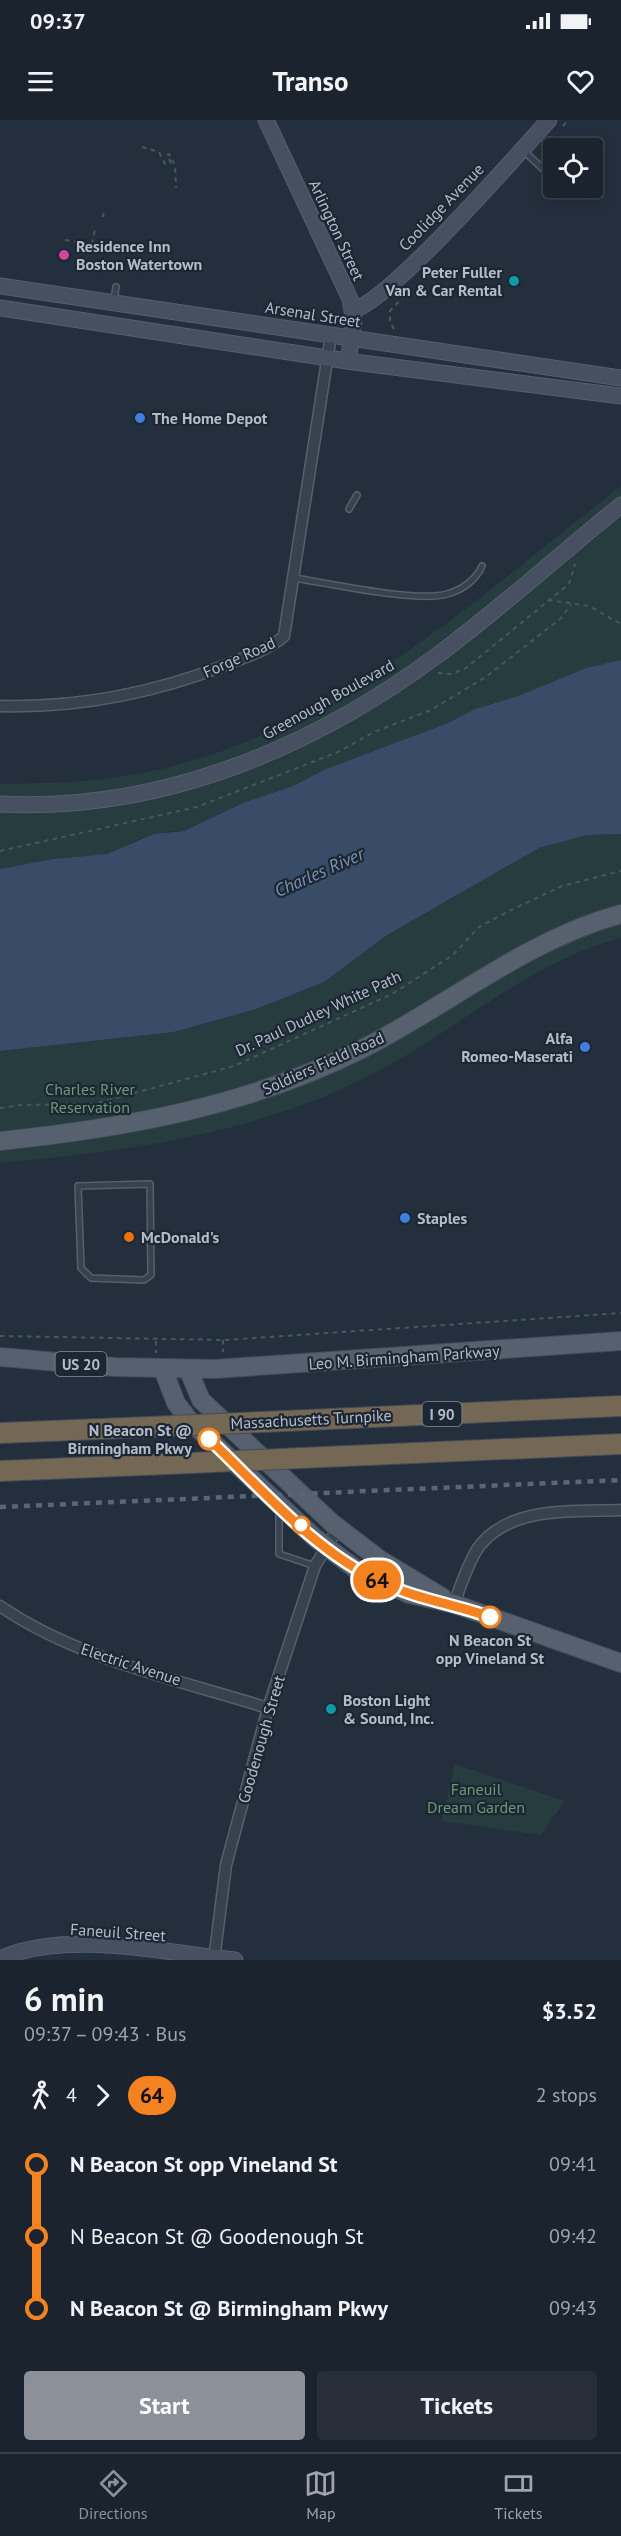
<!DOCTYPE html>
<meta charset="utf-8">
<style>
:root{--surface:#1b232e;--page:#282f3a;--text:#f1f3f6;--muted:#a0a4aa;--line:#39404a;--accent:#8c9099}
body{margin:0;font-family:"PT Sans",sans-serif;background:var(--page);color:var(--text);height:100vh;display:flex;flex-direction:column;font-size:22px;white-space:nowrap}
*{box-sizing:border-box;margin:0}
p{font-size:20px;color:var(--muted)}
.icon{flex:none;width:33px;height:33px;fill:none;stroke:currentColor;stroke-width:2;stroke-linecap:round;stroke-linejoin:round}
.map{position:relative;height:1840px;overflow:hidden}
.drawer{display:flex;flex-direction:column;background:var(--surface);flex:1}
.drawer>*{flex:none}
.badge{padding:0 12px;border-radius:20px;font-size:21px;line-height:39px}
.buttons{position:absolute;left:543px;top:18px;display:grid;gap:12px}
.buttons a{display:grid;place-items:center;width:60px;height:60px;border-radius:6px;background:var(--surface);box-shadow:0 3px 15px #0003,0 0 0 2px var(--line);font-size:30px}
.map>.badge{position:absolute;translate:-50% -50%;box-shadow:0 0 0 3px #fff}
.legs{display:flex;align-items:center;gap:9px;height:66px;padding:0 24px;font-size:20px}
.legs p{margin-inline-start:auto}
.headline{display:flex;align-items:center;justify-content:space-between;height:102px;padding:0 24px}
h1{font-size:33px;font-weight:700;line-height:45px}
.cta{display:flex;gap:12px;margin-top:auto;padding:12px 24px}
.cta a{flex:1;height:69px;border-radius:6px;background:var(--accent);color:#fff;font-size:24px;font-weight:700;line-height:69px;text-align:center}
.cta a+a{background:var(--page);color:var(--text)}
ul{padding:0 24px;list-style:none}
li{display:flex;align-items:center;gap:21px;height:72px;font-size:22px}
li i{display:grid;place-items:center;width:9px;height:100%;margin:0 8px;background:currentColor}
li i::after{content:'';width:15px;height:15px;margin:-8px;border:4px solid;border-radius:50%;background:var(--surface)}
li p{margin-inline-start:auto}
li:first-child i{background:linear-gradient(#0000 50%,currentColor 0)}
li:last-child i{background:linear-gradient(currentColor 50%,#0000 0)}
.status{display:flex;justify-content:space-between;align-items:center;height:42px;padding:0 30px;background:var(--surface);direction:ltr}
.status svg{height:16px;fill:currentColor}
header{display:flex;justify-content:space-between;align-items:center;height:78px;padding:0 24px;background:var(--surface);font-size:27px;font-weight:700}
.tabs{display:flex;justify-content:space-around;align-items:center;height:84px;border-top:2px solid var(--line);background:var(--surface);font-size:16px;color:var(--muted)}
.tabs a{display:grid;justify-items:center;gap:3px}
.tabs .current{color:var(--accent)}
.map>svg:first-child{display:block}
.green{fill:#263c3f}
.water{fill:#394c67}
.lines{fill:none;stroke-linecap:round;stroke-linejoin:round}
.lane-casing{stroke:#565f6c;stroke-width:8}
.street-casing{stroke:#565f6c;stroke-width:13}
.secondary-casing{stroke:#565f6c;stroke-width:17}
.primary-casing{stroke:#414a57;stroke-width:20}
.highway-casing{stroke:#434c59;stroke-width:22}
.path{stroke:#44595c;stroke-width:2;stroke-dasharray:4.5 4.5;stroke-linecap:butt}
.lane{stroke:#38414e;stroke-width:5}
.street{stroke:#38414e;stroke-width:10}
.secondary{stroke:#465061;stroke-width:15}
.primary{stroke:#56606e;stroke-width:18}
.highway{stroke:#746855;stroke-width:20}
.rail{stroke:#5a6575;stroke-width:4.5;stroke-dasharray:6 6;stroke-linecap:butt}
.highway-bridge-casing{stroke:#434c59;stroke-width:22;stroke-linecap:butt}
.highway-bridge{stroke:#746855;stroke-width:20}
.line-1-casing{stroke:#fff;stroke-width:14}
.line-1{stroke:#f58220;stroke-width:9}
.hotel-dot{fill:#d1479c;stroke:#1d2633;stroke-width:2}
.culture-dot{fill:#0f9aa8;stroke:#1d2633;stroke-width:2}
.shop-dot{fill:#3f7fe0;stroke:#1d2633;stroke-width:2}
.food-dot{fill:#e8710a;stroke:#1d2633;stroke-width:2}
.stop-1-dot{fill:#fff;stroke:#f58220;stroke-width:3}
.labels{text-anchor:middle;dominant-baseline:central;stroke-width:4.5;stroke-linejoin:round;paint-order:stroke}
.shield{fill:#1d2633;stroke:#878f9c;stroke-width:1.5}
.shield-label{font-size:15px;font-weight:bold;fill:#b4bcc9}
.street-label{font-size:16px;fill:#b4bcc9;stroke:#1d2633}
.poi-label{font-size:16px;font-weight:bold;fill:#b4bcc9;stroke:#1d2633;text-anchor:start}
.park-label{font-size:16px;fill:#6b9a76;stroke:#1d2633}
.stop-label{font-size:16px;font-weight:bold;fill:#b4bcc9;stroke:#1d2633;text-anchor:end}
.water-label{font-size:18px;font-style:italic;fill:#7c92b1;stroke:#1d2633}
</style>
<div class="status"><b>09:37</b><svg viewBox="0 0 49 12"><path d="M0 12V9h3v3zM5 12V6h3v6zM10 12V3h3v9zM15 12V0h3v12zM26 1h20v11H26zM47 4h2v5h-2z"/></svg></div>
<header><svg class="icon" aria-label="menu" viewBox="0 0 24 24"><path d="M4 6h16M4 12h16M4 18h16"/></svg>Transo<svg class="icon" aria-label="heart" viewBox="0 0 24 24"><path d="M12 20l-8-8c-3-5 5-10 8-4 3-6 11-1 8 4z"/></svg></header>
<div class="map">
<svg width="621" height="1840" viewBox="0 0 621 1840">
<rect width="100%" height="100%" fill="#242f3e"/>
<!-- green -->
<g class="green">
<path d="M621,366V540L586,548L518,576L475,589L448,603L327,649L293,666L245,682L184,711H171L138,720L107,734L53,739L0,749V664C44,663 88,663 131,655C325,622 471,482 621,366Z"/>
<path d="M621,714V818C532,841 462,906 382,949C264,1013 131,1031 0,1043V931L174,912L256,889L324,862L387,815L539,728L587,715Z"/>
<path d="M455,1644L565,1681L540,1715L442,1701Z"/>
</g>
<!-- water -->
<path class="water" d="M621,540V714L587,715L539,728L387,815L324,862L256,889L174,912L0,931V749L53,739L107,734L154,714L184,711L245,682L293,666L326,649L448,603L475,589L518,576L586,548Z"/>
<g class="lines">
<defs>
<g id="lane">
<path d="M523,30L544,50"/>
<path d="M114,180L116,167"/>
<path d="M349,389L357,375"/>
<path d="M294,458C328,463 418,483 447,474C462,470 476,460 482,446"/>
<path d="M150,1064L151,1155L144,1160L91,1158L81,1148L78,1066Z"/>
<path d="M279,1392V1434L315,1446"/>
</g>
<g id="street">
<path d="M0,586C78,588 154,573 226,545C245,537 269,530 284,516L331,215"/>
<path d="M454,1484C461,1465 467,1445 478,1428C509,1385 574,1392 621,1390"/>
<path d="M0,1486C77,1539 179,1560 268,1588"/>
<path d="M214,1840L226,1745L268,1588L315,1446L338,1408"/>
</g>
<g id="secondary">
<path d="M266,0L350,179L354,201L348,241"/>
<path d="M0,166L621,258"/>
<path d="M0,188L354,242L621,276"/>
<path d="M353,190C390,181 516,36 549,0"/>
<path d="M0,684C158,692 309,630 435,537C499,490 559,435 621,385"/>
<path d="M0,1839C65,1809 166,1833 235,1840"/>
</g>
<g id="primary">
<path d="M0,1021C126,1008 249,986 364,928C450,884 526,820 621,794"/>
<path d="M0,1237L115,1247L214,1249L621,1221"/>
<path d="M163,1249L176,1283L189,1300L315,1418L357,1450L409,1474L454,1484L621,1543"/>
<path d="M188,1249L201,1280L332,1403L379,1439L442,1477"/>
</g>
<g id="highway">
<path d="M262,1302L621,1286"/>
<path d="M0,1313L149,1307"/>
<path d="M301,1338L621,1324"/>
<path d="M0,1351L191,1343"/>
</g>
</defs>
<!-- lane casing -->
<use href="#lane" class="lane-casing"/>
<!-- street casing -->
<use href="#street" class="street-casing"/>
<!-- secondary casing -->
<use href="#secondary" class="secondary-casing"/>
<!-- primary casing -->
<use href="#primary" class="primary-casing"/>
<!-- highway casing -->
<use href="#highway" class="highway-casing"/>
<!-- path -->
<g class="path">
<path d="M563,6L568,0"/>
<path d="M142,27L159,32L165,44L171,43"/>
<path d="M171,43L167,35L169,34L175,45L176,68"/>
<path d="M103,97L104,90"/>
<path d="M65,120L122,129"/>
<path d="M92,124L95,109"/>
<path d="M394,209L390,202V191L413,166"/>
<path d="M548,480L589,486L621,504"/>
<path d="M438,553L452,554L466,548L569,464L575,444"/>
<path d="M0,731L197,687L338,632L374,612L431,590L487,556L560,499L571,485"/>
<path d="M0,988L22,985L94,984L234,946L392,874L453,835L479,807L509,791L562,766L621,751"/>
<path d="M0,1216L225,1220L621,1193"/>
<path d="M223,1220V1232"/>
<path d="M156,1221V1233"/>
</g>
<!-- lane -->
<use href="#lane" class="lane"/>
<!-- street -->
<use href="#street" class="street"/>
<!-- secondary -->
<use href="#secondary" class="secondary"/>
<!-- primary -->
<use href="#primary" class="primary"/>
<!-- highway -->
<use href="#highway" class="highway"/>
<!-- rail -->
<path class="rail" d="M0,1387L621,1360"/>
<defs>
<g id="highway-bridge">
<path d="M149,1307L262,1302"/>
<path d="M191,1343L301,1338"/>
</g>
</defs>
<!-- highway-bridge casing -->
<use href="#highway-bridge" class="highway-bridge-casing"/>
<!-- highway-bridge -->
<use href="#highway-bridge" class="highway-bridge"/>
</g>
<g class="lines">
<defs>
<path id="line-1" d="M209,1319C262,1369 314,1431 381,1462C416,1479 454,1484 490,1497"/>
</defs>
<!-- line-1 casing -->
<use href="#line-1" class="line-1-casing"/>
<!-- line-1 -->
<use href="#line-1" class="line-1"/>
</g>
<!-- markers -->
<circle class="hotel-dot" cx="64" cy="135" r="6"/>
<g class="culture-dot">
<circle cx="514" cy="161" r="6"/>
<circle cx="331" cy="1589" r="6"/>
</g>
<g class="shop-dot">
<circle cx="140" cy="298" r="6"/>
<circle cx="585" cy="927" r="6"/>
<circle cx="405" cy="1098" r="6"/>
</g>
<circle class="food-dot" cx="129" cy="1117" r="6"/>
<g class="stop-1-dot">
<circle cx="209" cy="1319" r="10"/>
<circle cx="301" cy="1405" r="8"/>
<circle cx="490" cy="1497" r="10"/>
</g>
<g class="labels">
<!-- shield labels -->
<g class="shield">
<rect x="55.5" y="1232" width="51" height="24" rx="4.5"/>
<rect x="422.5" y="1282" width="39" height="24" rx="4.5"/>
</g>
<g class="shield-label">
<text x="81" y="1244">US 20</text>
<text x="442" y="1294">I 90</text>
</g>
<!-- street labels -->
<g class="street-label">
<text transform="translate(441 87) rotate(-46)">Coolidge Avenue</text>
<text transform="translate(337 110) rotate(65)">Arlington Street</text>
<text transform="translate(313 194) rotate(9)">Arsenal Street</text>
<text transform="translate(239 537) rotate(-24)">Forge Road</text>
<text transform="translate(328 579) rotate(-29)">Greenough Boulevard</text>
<text transform="translate(318 893) rotate(-25)">Dr. Paul Dudley White Path</text>
<text transform="translate(323 943) rotate(-24)">Soldiers Field Road</text>
<text transform="translate(404 1237) rotate(-4)">Leo M. Birmingham Parkway</text>
<text transform="translate(311 1299) rotate(-3)">Massachusetts Turnpike</text>
<text transform="translate(131 1544) rotate(18)">Electric Avenue</text>
<text transform="translate(261 1619) rotate(-74)">Goodenough Street</text>
<text transform="translate(118 1812) rotate(4)">Faneuil Street</text>
</g>
<!-- poi labels -->
<g class="poi-label">
<text x="76" y="126">Residence Inn<tspan x="76" dy="18">Boston Watertown</tspan></text>
<text x="502" y="152" text-anchor="end">Peter Fuller<tspan x="502" dy="18">Van &amp; Car Rental</tspan></text>
<text x="152" y="298">The Home Depot</text>
<text x="573" y="918" text-anchor="end">Alfa<tspan x="573" dy="18">Romeo-Maserati</tspan></text>
<text x="417" y="1098">Staples</text>
<text x="141" y="1117">McDonald's</text>
<text x="343" y="1580">Boston Light<tspan x="343" dy="18">&amp; Sound, Inc.</tspan></text>
</g>
<!-- park labels -->
<g class="park-label">
<text x="90" y="969">Charles River<tspan x="90" dy="18">Reservation</tspan></text>
<text x="476" y="1669">Faneuil<tspan x="476" dy="18">Dream Garden</tspan></text>
</g>
<!-- stop labels -->
<g class="stop-label">
<text x="192" y="1310">N Beacon St @<tspan x="192" dy="18">Birmingham Pkwy</tspan></text>
<text x="490" y="1520" text-anchor="middle">N Beacon St<tspan x="490" dy="18">opp Vineland St</tspan></text>
</g>
<!-- water labels -->
<g class="water-label">
<text transform="translate(319 752) rotate(-24)">Charles River</text>
</g>
</g>
</svg>
<div class="buttons">
<a><svg class="icon" aria-label="locate" viewBox="0 0 24 24"><circle cx="12" cy="12" r="6"/><path d="M12 2v4M12 18v4M2 12h4M18 12h4"/></svg></a>
</div>
<b class="badge" style="left:377px;top:1460px;background:#f58220;color:#111">64</b>
</div>
<section class="drawer">
<div class="headline"><div><h1>6 min</h1><p>09:37 – 09:43 · Bus</p></div><b>$3.52</b></div>
<div class="legs"><svg class="icon" aria-label="walk" viewBox="0 0 24 24"><circle cx="13" cy="4" r="2"/><path d="M13 8l-2 6 4 7M11 14l-3 7M7 12l3-4h3l4 4"/></svg>4<svg class="icon" aria-label="forward" viewBox="0 0 24 24"><path d="M9 5l7 7-7 7"/></svg><b class="badge" style="background:#f58220;color:#111">64</b><p>2 stops</p></div>
<ul>
<li><i style="color:#f58220"></i><b>N Beacon St opp Vineland St</b><p>09:41</p></li>
<li><i style="color:#f58220"></i><span>N Beacon St @ Goodenough St</span><p>09:42</p></li>
<li><i style="color:#f58220"></i><b>N Beacon St @ Birmingham Pkwy</b><p>09:43</p></li>
</ul>
<div class="cta"><a>Start</a><a>Tickets</a></div>
</section>
<nav class="tabs">
<a class="current"><svg class="icon" aria-label="directions" viewBox="0 0 24 24"><path d="M12 3l9 9-9 9-9-9zM9 14v-3h6M13 9l2 2-2 2"/></svg>Directions</a>
<a><svg class="icon" aria-label="map" viewBox="0 0 24 24"><path d="M3 6l6-2 6 2 6-2v14l-6 2-6-2-6 2zM9 4v14M15 6v14"/></svg>Map</a>
<a><svg class="icon" aria-label="tickets" viewBox="0 0 24 24"><path d="M3 7h18v10H3zM15 7v10"/></svg>Tickets</a>
</nav>
